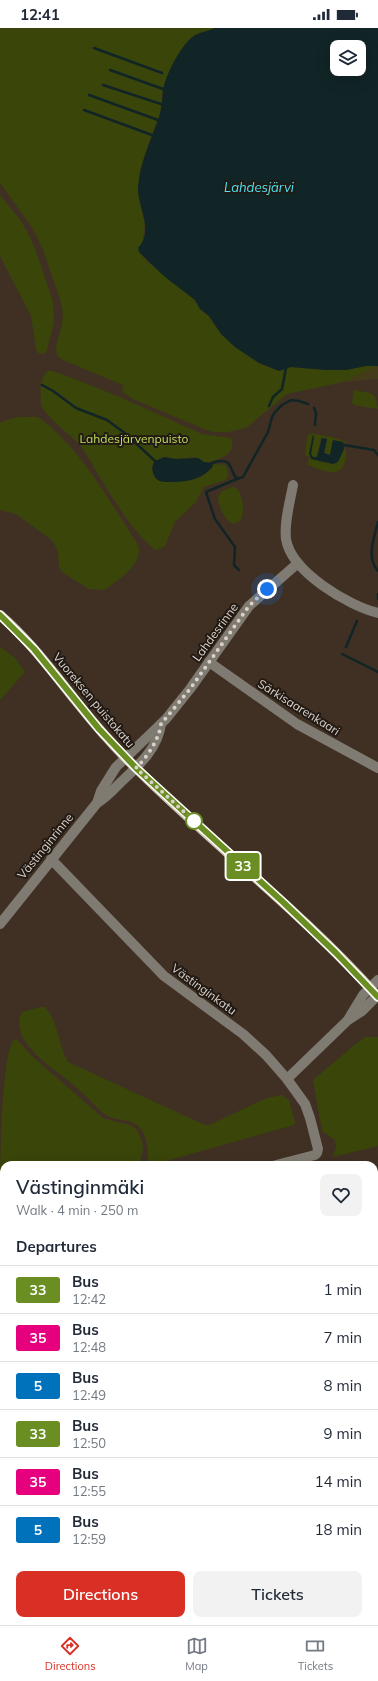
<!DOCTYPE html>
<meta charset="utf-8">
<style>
:root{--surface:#fff;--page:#f2f2f3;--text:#1f2937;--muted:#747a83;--line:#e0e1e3;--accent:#d93025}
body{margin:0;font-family:Mulish,sans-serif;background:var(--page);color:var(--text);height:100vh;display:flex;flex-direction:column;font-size:15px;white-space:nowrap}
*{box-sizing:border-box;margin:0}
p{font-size:13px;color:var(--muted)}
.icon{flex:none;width:22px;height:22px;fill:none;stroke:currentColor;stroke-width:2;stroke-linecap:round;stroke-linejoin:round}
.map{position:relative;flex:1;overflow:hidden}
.side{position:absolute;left:0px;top:1133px;width:378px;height:464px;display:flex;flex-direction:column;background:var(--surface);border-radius:12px 12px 0 0;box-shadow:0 4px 16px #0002}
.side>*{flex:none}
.badge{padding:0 8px;border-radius:3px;font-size:14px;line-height:26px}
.buttons{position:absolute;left:330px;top:12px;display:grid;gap:8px}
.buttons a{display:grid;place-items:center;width:36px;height:36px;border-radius:8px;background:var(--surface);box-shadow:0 4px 16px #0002;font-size:20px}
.you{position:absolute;width:20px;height:20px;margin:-10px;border:3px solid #fff;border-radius:50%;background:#1a73e8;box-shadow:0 0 0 6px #1a73e833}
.map>.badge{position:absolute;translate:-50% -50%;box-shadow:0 0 0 2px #fff}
h2{padding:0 16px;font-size:15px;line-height:36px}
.round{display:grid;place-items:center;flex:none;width:42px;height:42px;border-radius:8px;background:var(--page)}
.summary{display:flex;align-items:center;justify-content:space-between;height:68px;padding:0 16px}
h1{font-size:19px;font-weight:600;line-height:30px}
.primary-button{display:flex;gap:8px;margin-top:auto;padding:8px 16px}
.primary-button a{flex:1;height:46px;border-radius:8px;background:var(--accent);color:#fff;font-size:16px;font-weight:600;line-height:46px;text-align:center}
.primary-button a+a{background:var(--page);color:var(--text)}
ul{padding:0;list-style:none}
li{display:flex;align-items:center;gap:12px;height:48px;padding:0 16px;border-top:1px solid var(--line)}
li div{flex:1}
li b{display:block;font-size:15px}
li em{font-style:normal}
li .badge{min-width:44px;font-weight:700;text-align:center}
.status{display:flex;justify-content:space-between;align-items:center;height:28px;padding:0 20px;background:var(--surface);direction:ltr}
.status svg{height:11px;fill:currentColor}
.tab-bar{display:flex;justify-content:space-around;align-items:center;height:56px;border-top:1px solid var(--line);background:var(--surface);font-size:11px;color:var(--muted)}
.tab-bar a{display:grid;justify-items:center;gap:2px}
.tab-bar .current{color:var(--accent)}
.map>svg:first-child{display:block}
.green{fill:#3a450a}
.sand{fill:#433b1b}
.water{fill:#112426;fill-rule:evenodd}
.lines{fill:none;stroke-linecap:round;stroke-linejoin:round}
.stream{stroke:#112426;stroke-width:2.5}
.minor{stroke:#7f7b72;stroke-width:10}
.major{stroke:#c9c1af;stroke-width:10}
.line-casing{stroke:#fff;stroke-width:9}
.line{stroke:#6b8e23;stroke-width:6}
.walk{stroke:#dbd1c9;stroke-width:4;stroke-dasharray:0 7.2}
.stop-dot{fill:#fff;stroke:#6b8e23;stroke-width:2}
.labels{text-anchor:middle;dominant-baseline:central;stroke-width:4;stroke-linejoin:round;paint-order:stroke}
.park-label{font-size:12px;fill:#c2dd5e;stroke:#211a14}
.street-label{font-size:12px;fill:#dbd1c9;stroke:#211a14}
.water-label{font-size:13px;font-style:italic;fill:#4ee3f0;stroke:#211a14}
</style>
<div class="status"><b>12:41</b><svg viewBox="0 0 49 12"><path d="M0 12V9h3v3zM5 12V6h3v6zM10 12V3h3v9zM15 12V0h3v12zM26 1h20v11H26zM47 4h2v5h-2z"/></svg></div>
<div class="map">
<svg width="378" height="1597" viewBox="0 0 378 1597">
<rect width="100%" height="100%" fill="#3f3023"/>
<!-- green -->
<g class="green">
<path d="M0,0H215L197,7L179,25L163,61L160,86L149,115L140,143L139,152L141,180L145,195L143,212L139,224L149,235L195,272L200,281L209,288L221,306L235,319L259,335L279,343L291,339L326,342H346L366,338H377L348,353L287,366L246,400L228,404H213L204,401L135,372L122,364L123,357L63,332L57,327L56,320L62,296L63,285L60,271L42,219L33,201L0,155Z"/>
<path d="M0,167L21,193L30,209L36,223L53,274L54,294L47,322L44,326L38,325L36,321L31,288L0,228Z"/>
<path d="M48,343H52L67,348L120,369L202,406L231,410C238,426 218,432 206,435L195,429L176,431L164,429L152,439L155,450L164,454H170L211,441L214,436L226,437L228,447L226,452L204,459L195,475L175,494L165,518L157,522L154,521C130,501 114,471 97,445C92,435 86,425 79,416C67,403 49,393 41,377C41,366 38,351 48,343Z"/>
<path d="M354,362L370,365L375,368L378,381L354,377L352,375Z"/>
<path d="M19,389H37L41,391C82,423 107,469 135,512C137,516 140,520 139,524C138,540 116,553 105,562L89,561L62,544L59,538L58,524L53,513L16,486L0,482V395L6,392Z"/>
<path d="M310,405L332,409L347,414L344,415L333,413L330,427L324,425L327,411L321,410L317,429L315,430L311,427L314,408H312L310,430L312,431L334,436L338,433L344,421H346C347,441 340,448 321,442C316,440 312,439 308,437V433L309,429L305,427L307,409Z"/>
<path d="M233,459L236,460C243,466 245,483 241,492L234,496C225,494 218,478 218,469L222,463Z"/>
<path d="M0,619L15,630L25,644L0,672Z"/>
<path d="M41,979H45C59,995 58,1017 68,1034L205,1097H209L267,1070L282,1067L289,1072L295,1094L294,1097L166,1133V1137H148C148,1125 149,1109 139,1099C129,1089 116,1094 106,1087C95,1079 87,1068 77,1060C60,1045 37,1032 25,1013C20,1006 17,992 22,984Z"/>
<path d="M366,1009H378V1118L333,1129L336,1119L335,1112L322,1103L313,1052L358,1014Z"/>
<path d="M15,1011L17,1012L34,1030L103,1090L130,1097L137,1102L142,1112L143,1123L139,1137H4V1188L0,1183C0,1159 0,1019 15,1011Z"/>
</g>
<!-- sand -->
<path class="sand" d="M378,338V351L348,354V352Z"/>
<!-- water -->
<g class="water">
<path d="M215,0H378V338H366L346,342H326L291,339L279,343L259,335L235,319L221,306L209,288L200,281L195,272L165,249L139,224L138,220C155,202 137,179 138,159C140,135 150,114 158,92C162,82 162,72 163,62C166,46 181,16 195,7C201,4 209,3 215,0ZM337,19H359V41H337Z"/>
<path d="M313,407L314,408L311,426L313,429H317L322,410L327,411L324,425L330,427L333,412L343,414L344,421L338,434L333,436L311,431L309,425Z"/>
<path d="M164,429L176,431L198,430L204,434L212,435L213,438C202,452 187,454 170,454C162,454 156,454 153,445C152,440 152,437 155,433Z"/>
<path d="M378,1193V1597H0V1335L4,1332V1593H374V1195Z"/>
</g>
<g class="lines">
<!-- stream -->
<g class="stream">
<path d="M94,20L162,45"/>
<path d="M110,42L163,61"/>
<path d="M103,57L161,76"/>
<path d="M89,67L158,92"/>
<path d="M84,82L152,107"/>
<path d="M42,357L53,363L76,380L107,392L126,406L155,433"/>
<path d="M269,378L273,369L282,361L286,340"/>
<path d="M314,380L316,385L315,397"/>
<path d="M344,417L374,422L378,427"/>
<path d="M212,435C234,428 228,441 237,451L243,449L268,404L272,389L275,384L282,377L291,372L299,373L308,376"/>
<path d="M237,451L206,464L215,491L235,519L234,537L239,542"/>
<path d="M378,494C374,510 366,530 378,543"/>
<path d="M378,571V566"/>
<path d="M346,619L357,593"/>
<path d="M342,626L378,644"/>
</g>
<!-- minor -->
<g class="minor">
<path d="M293,457C290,474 284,494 286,511C291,544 349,578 378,585"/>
<path d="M209,634L297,696L378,740"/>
<path d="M97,775C106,770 113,762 120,755C137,739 158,721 161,696"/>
<path d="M51,831L164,948L243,1006L266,1027L287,1051L305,1076L310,1090L318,1121L317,1125L315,1127L276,1137"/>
<path d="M0,896L97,775L101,763L116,739L166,691L190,661L249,578L298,535"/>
<path d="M349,990L363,967L378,952"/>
<path d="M287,1051L348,992L362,983L378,967"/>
<path d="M0,1227L4,1226"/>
</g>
<!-- major -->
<path class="major" d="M0,587C29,612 52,643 76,673C95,697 115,720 137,741C216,819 304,886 378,969"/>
</g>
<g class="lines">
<defs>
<path id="line" d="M0,587L34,621L99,701L136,740L284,875L336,925L378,969"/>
</defs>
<!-- line casing -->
<use href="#line" class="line-casing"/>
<!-- line -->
<use href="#line" class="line"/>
<!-- walk -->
<path class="walk" d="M194,793L136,740C147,729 159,712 161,696L190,661L249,578L267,561"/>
</g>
<!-- markers -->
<circle class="stop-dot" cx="194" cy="793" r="8"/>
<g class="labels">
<!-- park labels -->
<g class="park-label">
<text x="134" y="410">Lahdesjärvenpuisto</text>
</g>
<!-- street labels -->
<g class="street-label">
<text transform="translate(215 604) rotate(-54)">Lahdesrinne</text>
<text transform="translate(94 672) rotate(50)">Vuoreksen puistokatu</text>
<text transform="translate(299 679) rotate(32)">Särkisaarenkaari</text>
<text transform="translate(45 818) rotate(-51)">Västinginrinne</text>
<text transform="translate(204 961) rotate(36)">Västinginkatu</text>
</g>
<!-- water labels -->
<g class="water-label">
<text x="259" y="159">Lahdesjärvi</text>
</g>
</g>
</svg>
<div class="buttons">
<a><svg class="icon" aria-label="layers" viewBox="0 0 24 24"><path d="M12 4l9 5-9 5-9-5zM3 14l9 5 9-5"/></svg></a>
</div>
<div class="you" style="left:267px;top:561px"></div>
<b class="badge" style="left:243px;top:838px;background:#6b8e23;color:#fff">33</b>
<section class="side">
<div class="summary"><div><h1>Västinginmäki</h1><p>Walk · 4 min · 250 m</p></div><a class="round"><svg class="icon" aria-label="heart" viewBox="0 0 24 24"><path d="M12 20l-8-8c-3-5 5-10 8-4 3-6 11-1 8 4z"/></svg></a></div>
<h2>Departures</h2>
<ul>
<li><span class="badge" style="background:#6b8e23;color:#fff">33</span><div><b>Bus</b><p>12:42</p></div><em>1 min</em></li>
<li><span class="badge" style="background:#e6007e;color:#fff">35</span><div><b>Bus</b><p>12:48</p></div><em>7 min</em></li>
<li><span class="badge" style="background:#0072bc;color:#fff">5</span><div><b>Bus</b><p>12:49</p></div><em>8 min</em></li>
<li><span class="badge" style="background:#6b8e23;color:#fff">33</span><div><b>Bus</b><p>12:50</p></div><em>9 min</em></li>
<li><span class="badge" style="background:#e6007e;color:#fff">35</span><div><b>Bus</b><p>12:55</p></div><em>14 min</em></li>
<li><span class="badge" style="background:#0072bc;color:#fff">5</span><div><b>Bus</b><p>12:59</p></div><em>18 min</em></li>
</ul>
<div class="primary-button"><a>Directions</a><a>Tickets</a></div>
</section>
</div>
<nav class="tab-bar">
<a class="current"><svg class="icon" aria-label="directions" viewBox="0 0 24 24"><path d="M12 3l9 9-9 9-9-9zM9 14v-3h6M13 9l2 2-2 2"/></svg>Directions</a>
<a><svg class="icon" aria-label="map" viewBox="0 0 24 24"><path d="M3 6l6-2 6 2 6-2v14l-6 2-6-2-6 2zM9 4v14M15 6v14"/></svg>Map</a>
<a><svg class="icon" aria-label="tickets" viewBox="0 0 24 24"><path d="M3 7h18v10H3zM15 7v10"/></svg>Tickets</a>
</nav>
